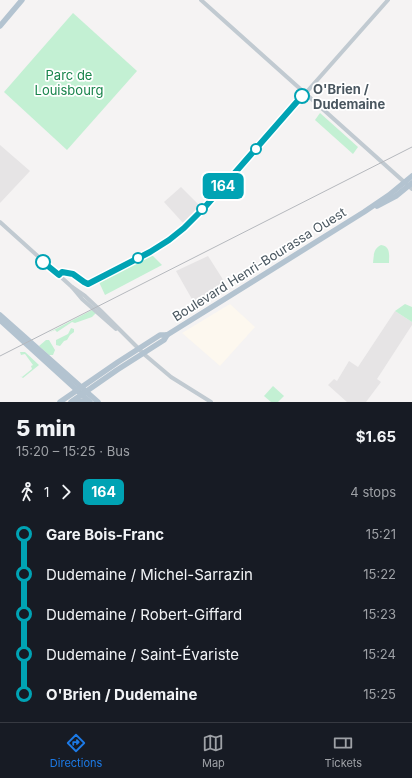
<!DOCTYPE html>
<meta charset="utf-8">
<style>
:root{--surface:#171b24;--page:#242831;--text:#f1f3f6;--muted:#9ea1a6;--line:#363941;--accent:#1c7ae6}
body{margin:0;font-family:Inter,sans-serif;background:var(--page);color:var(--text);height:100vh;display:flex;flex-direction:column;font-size:15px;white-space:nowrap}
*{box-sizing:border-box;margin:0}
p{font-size:13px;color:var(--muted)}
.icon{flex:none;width:22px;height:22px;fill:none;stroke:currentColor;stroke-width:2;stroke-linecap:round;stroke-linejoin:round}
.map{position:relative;height:402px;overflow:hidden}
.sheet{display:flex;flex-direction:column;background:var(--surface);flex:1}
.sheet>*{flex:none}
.badge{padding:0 8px;border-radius:6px;font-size:14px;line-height:26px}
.map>.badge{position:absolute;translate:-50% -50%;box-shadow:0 0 0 2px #fff}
.legs{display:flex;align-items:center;gap:6px;height:44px;padding:0 16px;font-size:13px}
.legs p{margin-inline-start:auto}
.overview{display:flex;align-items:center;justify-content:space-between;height:68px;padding:0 16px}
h1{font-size:22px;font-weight:800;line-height:30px}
ul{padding:0 16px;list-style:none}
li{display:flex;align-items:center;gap:14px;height:40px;font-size:15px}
li i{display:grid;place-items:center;width:6px;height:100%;margin:0 5px;background:currentColor}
li i::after{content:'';width:10px;height:10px;margin:-5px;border:3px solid;border-radius:50%;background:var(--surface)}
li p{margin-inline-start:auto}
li:first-child i{background:linear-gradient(#0000 50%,currentColor 0)}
li:last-child i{background:linear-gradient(currentColor 50%,#0000 0)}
.tabs{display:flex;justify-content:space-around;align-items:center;height:56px;border-top:1px solid var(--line);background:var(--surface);font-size:11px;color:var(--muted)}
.tabs a{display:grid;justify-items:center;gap:2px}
.tabs .on{color:var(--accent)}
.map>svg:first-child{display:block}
.commercial{fill:#fdf8ef}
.education{fill:#e6e4e5}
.green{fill:#c3f0d3}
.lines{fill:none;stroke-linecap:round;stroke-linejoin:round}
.minor{stroke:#c1cad1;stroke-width:4}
.major{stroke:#b3c3d0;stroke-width:5.5}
.tram{stroke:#b5b8bd;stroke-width:1}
.line-1-casing{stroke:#fff;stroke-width:9}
.line-1{stroke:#00a3b4;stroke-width:6}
.stop-1-dot{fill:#fff;stroke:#00a3b4;stroke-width:2}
.labels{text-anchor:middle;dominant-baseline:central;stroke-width:3.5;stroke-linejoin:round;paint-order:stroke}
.park-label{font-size:13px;fill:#18844b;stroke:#fff}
.stop-label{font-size:13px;font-weight:bold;fill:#4a5760;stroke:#fff;text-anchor:start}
.street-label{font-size:13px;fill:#4a5760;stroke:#fff}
</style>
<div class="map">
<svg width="412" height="402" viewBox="0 0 412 402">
<rect width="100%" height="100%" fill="#f5f3f3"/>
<!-- commercial -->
<path class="commercial" d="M230,304L255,327L220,366L182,333Z"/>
<!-- education -->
<g class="education">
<path d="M0,145L30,171L0,203Z"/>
<path d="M181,187L201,207L184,224L164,202Z"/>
<path d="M208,256L229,289L197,308L176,271Z"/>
<path d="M395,311L412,322V325L377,379L381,382L366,402H347L328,385L334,379L337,381L349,361L358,367Z"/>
</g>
<!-- green -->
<g class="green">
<path d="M73,13L137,71L67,150L4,92Z"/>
<path d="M320,113L358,147L353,154L315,120Z"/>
<path d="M381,245C391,246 389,256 389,263H373C374,255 373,249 381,245Z"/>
<path d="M152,255L162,265L105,295L99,282Z"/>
<path d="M405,304L412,307V322L395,311Z"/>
<path d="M92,310L96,313L92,317L75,323L72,322L57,332L55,330L48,333Z"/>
<path d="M71,328L74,329V332L70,335L67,340L64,341L60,346L56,345V340L68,334Z"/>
<path d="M46,340H49L55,350L53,355H49L39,346Z"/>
<path d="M20,352H25L39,365L23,378L20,376L22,377L32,369L31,366L33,365L25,354L21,355Z"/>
<path d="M273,386L284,396L278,402H271L264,396Z"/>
</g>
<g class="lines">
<!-- minor -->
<g class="minor">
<path d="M201,0L412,189"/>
<path d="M0,222L72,287L82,299L116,329"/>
<path d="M59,275L62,272C75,272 79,283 89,283L160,246L184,228L205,207L388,0"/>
<path d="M72,287L85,296L101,311L145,355L171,377L211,402"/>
</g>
<!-- major -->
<g class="major">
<path d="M0,26L22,0"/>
<path d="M377,206L396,196L412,183"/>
<path d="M0,315L98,402"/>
<path d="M0,320L90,402"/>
<path d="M60,402L118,362L160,335H167L364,212L389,195L412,176"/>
<path d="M71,402L117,370L164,340L167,335"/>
<path d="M72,402L81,401L87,402"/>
</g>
<!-- tram -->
<path class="tram" d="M0,356L412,147"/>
</g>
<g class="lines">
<defs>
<path id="line-1" d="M43,262L59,275L62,272L73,274L84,282L88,284L150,252L169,240L184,228L205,207L302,96"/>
</defs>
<!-- line-1 casing -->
<use href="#line-1" class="line-1-casing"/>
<!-- line-1 -->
<use href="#line-1" class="line-1"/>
</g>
<!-- markers -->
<g class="stop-1-dot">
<circle cx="302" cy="96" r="7"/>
<circle cx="256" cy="149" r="5"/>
<circle cx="202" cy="209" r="5"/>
<circle cx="138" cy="258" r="5"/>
<circle cx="43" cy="262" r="7"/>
</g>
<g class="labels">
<!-- park labels -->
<g class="park-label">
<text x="69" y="75">Parc de<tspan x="69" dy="15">Louisbourg</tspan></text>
</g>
<!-- stop labels -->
<g class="stop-label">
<text x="313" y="89">O'Brien /<tspan x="313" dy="15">Dudemaine</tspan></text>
</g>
<!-- street labels -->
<g class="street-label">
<text transform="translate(259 264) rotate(-32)">Boulevard Henri-Bourassa Ouest</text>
</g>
</g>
</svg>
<b class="badge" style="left:223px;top:186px;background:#00a3b4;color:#fff">164</b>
</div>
<section class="sheet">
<div class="overview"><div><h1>5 min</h1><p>15:20 – 15:25 · Bus</p></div><b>$1.65</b></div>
<div class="legs"><svg class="icon" aria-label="walk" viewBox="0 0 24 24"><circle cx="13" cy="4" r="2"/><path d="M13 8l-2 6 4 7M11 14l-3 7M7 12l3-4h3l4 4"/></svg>1<svg class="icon" aria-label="forward" viewBox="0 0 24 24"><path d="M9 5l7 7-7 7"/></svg><b class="badge" style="background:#00a3b4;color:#fff">164</b><p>4 stops</p></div>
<ul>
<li><i style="color:#00a3b4"></i><b>Gare Bois-Franc</b><p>15:21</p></li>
<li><i style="color:#00a3b4"></i><span>Dudemaine / Michel-Sarrazin</span><p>15:22</p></li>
<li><i style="color:#00a3b4"></i><span>Dudemaine / Robert-Giffard</span><p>15:23</p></li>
<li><i style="color:#00a3b4"></i><span>Dudemaine / Saint-Évariste</span><p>15:24</p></li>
<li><i style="color:#00a3b4"></i><b>O'Brien / Dudemaine</b><p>15:25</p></li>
</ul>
</section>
<nav class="tabs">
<a class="on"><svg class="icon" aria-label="directions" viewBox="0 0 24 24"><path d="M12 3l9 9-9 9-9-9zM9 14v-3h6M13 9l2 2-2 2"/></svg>Directions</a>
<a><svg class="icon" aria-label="map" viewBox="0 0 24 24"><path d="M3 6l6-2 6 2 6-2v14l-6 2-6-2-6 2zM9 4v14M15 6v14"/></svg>Map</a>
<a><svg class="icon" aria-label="tickets" viewBox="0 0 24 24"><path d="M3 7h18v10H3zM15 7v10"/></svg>Tickets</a>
</nav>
